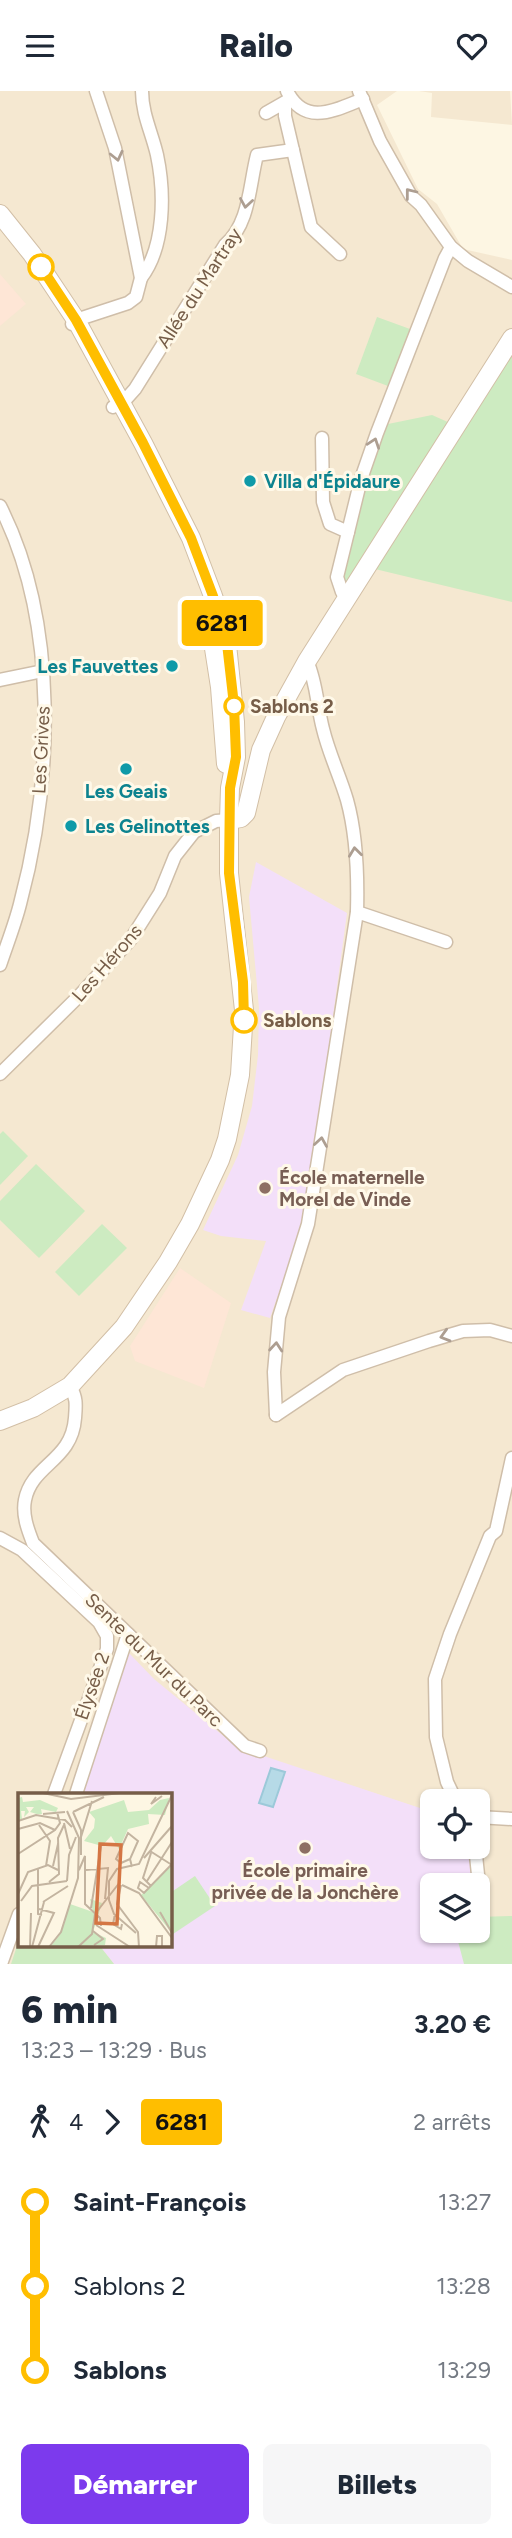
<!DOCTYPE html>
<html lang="fr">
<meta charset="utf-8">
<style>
:root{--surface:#fff;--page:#f6f6f7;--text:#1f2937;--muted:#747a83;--accent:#7c3aed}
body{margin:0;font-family:Figtree,sans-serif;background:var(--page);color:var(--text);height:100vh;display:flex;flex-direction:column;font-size:26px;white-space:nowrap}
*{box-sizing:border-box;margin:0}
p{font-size:23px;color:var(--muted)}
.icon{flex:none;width:38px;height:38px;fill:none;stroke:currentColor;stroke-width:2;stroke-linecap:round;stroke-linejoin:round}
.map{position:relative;height:1873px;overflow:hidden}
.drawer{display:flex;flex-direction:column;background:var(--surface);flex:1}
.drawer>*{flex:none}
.badge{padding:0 14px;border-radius:5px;font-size:24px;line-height:46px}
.buttons{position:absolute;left:420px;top:1698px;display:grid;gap:14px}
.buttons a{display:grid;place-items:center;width:70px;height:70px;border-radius:10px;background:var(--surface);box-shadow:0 2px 5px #0004;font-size:35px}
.map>.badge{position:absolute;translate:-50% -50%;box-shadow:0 0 0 4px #fff}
.legs{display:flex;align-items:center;gap:10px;height:77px;padding:0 21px;font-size:23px}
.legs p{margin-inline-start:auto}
.overview{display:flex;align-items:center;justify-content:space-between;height:119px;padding:0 21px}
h1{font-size:38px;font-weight:800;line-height:52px}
.button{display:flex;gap:14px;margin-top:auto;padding:14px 21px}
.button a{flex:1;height:80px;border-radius:10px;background:var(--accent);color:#fff;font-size:28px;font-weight:800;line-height:80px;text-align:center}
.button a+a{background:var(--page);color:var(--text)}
ul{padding:0 21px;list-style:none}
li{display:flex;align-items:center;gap:24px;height:84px;font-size:26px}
li i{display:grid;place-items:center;width:10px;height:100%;margin:0 9px;background:currentColor}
li i::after{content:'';width:18px;height:18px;margin:-9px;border:5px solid;border-radius:50%;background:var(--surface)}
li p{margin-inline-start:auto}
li:first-child i{background:linear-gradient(#0000 50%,currentColor 0)}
li:last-child i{background:linear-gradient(currentColor 50%,#0000 0)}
header{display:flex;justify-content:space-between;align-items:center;height:91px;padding:0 21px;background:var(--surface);font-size:32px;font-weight:800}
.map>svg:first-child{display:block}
.residential{fill:#f5e8d1;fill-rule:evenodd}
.commercial{fill:#fee6d6}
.education{fill:#f3dff9}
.green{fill:#cdebc1}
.water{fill:#b6dae7;stroke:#9cc9d9;stroke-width:2}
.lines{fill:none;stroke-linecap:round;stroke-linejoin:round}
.street-casing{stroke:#cfbea9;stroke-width:15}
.secondary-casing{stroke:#d2bfa6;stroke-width:20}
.street{stroke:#fff;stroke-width:12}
.secondary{stroke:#fff;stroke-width:18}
.oneway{stroke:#ad9e91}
.line-1-casing{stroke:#fff;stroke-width:16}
.line-1{stroke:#ffbe00;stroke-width:10}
.stop-1-dot{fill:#fff;stroke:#ffbe00;stroke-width:3.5}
.culture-dot{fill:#0f9aa8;stroke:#fff9e9;stroke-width:2.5}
.education-dot{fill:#8d6e63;stroke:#fff9e9;stroke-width:2.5}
.labels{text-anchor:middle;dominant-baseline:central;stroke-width:6;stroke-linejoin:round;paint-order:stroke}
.street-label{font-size:19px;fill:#765d48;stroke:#fff9e9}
.culture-label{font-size:19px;font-weight:bold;fill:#0d838f;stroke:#fff9e9;text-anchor:start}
.stop-label{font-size:19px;font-weight:bold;fill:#765d48;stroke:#fff9e9;text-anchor:start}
.education-label{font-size:19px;font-weight:bold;fill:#785e54;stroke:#fff9e9;text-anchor:start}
.inset-road{fill:none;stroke:#c3b4a0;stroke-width:2}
.view{fill:#d47644;fill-opacity:0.15;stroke:#d47644;stroke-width:3.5}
.inset-edge{fill:none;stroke:#765d48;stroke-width:3.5}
</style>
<header><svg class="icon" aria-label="menu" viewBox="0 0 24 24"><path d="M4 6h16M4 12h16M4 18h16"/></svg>Railo<svg class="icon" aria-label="heart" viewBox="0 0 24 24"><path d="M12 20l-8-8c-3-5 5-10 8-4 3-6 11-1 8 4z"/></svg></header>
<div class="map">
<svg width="512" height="1873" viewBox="0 0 512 1873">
<rect width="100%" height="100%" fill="#fdf6e3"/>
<!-- residential -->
<g class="residential">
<path d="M0,0H397L377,14L418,98L437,113L463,158L512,169V1873H0ZM19,1703H170V1854H19ZM432,1710H478V1755H432ZM432,1794H478V1839H432Z"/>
<path d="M419,0H510L512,34L431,26L432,2Z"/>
</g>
<!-- commercial -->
<g class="commercial">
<path d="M0,183L26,213L0,235Z"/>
<path d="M180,1177L231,1212L204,1297L135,1270L130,1255Z"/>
</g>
<!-- education -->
<g class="education">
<path d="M256,771L347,822L306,1124L270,1227L241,1219L266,1150L221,1145L203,1139L238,1064L252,1015L258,964L259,917L249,806Z"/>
<path d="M128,1561L154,1588L237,1656L432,1721V1755H472L476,1794H432V1839H474L470,1873H114L99,1854H170V1703H70Z"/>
</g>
<!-- green -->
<g class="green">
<path d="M377,226L410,238L388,295L356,283Z"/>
<path d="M512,263V511L375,478Z"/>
<path d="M432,324L450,332L352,495L342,488L362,403L382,341L388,333Z"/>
<path d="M3,1040L28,1065L0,1094V1043Z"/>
<path d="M36,1073L85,1120L39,1167L0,1129V1110Z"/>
<path d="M102,1133L127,1157L79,1205L55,1181Z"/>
<path d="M195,1785L215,1815L170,1845V1802Z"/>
<path d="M512,1825V1873H464L455,1839H478V1826Z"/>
<path d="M19,1849V1854H99L114,1873H11Z"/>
</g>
<!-- water -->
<path class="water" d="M271,1677L285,1681L273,1716L259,1712Z"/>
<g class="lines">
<defs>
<g id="street">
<path d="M287,0C305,36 335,19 363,8"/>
<path d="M359,0L380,50L411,105L421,114L451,156L468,170L512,196"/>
<path d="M291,9L285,13V25L311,136L340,163"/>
<path d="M266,22L287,10"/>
<path d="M141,187C165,156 165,102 157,64C152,42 142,23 142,0"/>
<path d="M72,233L76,229L128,212L136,206L141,187L115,57L96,0"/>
<path d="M113,316L126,308L135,298L225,154C250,132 249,95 257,64L293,59"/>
<path d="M322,347L323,411L330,433L348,441"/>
<path d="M0,415C59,531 53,690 20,813C15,833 7,853 0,874"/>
<path d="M349,505L342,501L337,486L361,388L377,342L445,167L451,156"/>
<path d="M0,589L43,580"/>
<path d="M357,821L446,851"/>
<path d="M0,983L79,905L131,848L160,802L175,765L194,741L216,730L229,729"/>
<path d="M70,1295C77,1307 76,1314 75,1327C72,1370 32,1373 25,1409C22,1424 28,1439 33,1452L245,1655L260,1660"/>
<path d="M276,1324L274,1281L279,1226L308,1133L357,821C358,785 357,745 347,709C340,685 329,663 323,638C317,616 317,592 307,570"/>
<path d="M276,1324L343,1279L429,1250L463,1240L490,1239L512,1245"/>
<path d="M0,1447L22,1459L99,1531L107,1545V1558L54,1703"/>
<path d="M76,1703L128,1543"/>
<path d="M456,1710L447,1691L436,1646L435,1588L450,1543L490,1445L496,1440L512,1367"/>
<path d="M478,1726L512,1728"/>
<path d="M475,1755L481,1812L480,1825"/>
<path d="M1,1873L19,1823"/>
</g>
<g id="secondary">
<path d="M0,123L32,163L76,229L143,352L191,447L213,505L226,544L235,631L236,666L230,697L229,729V782L244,919L240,984L227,1048L220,1069L190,1133L168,1171L124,1236L70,1295L33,1317L0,1330"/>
<path d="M211,538L220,596L226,673"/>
<path d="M229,729L241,727L246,722L261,659L276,626L307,570L512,247"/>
</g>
</defs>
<!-- street casing -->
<use href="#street" class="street-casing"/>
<!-- secondary casing -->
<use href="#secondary" class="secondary-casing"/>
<!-- street -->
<use href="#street" class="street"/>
<!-- secondary -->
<use href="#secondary" class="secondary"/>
</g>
<!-- one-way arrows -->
<defs><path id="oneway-chevron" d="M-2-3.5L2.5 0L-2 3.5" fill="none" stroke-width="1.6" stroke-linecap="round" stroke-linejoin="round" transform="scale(1.75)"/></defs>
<g class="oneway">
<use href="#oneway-chevron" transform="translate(117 65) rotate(77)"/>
<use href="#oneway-chevron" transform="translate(410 102) rotate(-128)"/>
<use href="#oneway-chevron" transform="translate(246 112) rotate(99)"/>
<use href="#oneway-chevron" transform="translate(374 352) rotate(-71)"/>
<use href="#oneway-chevron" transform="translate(355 761) rotate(-97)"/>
<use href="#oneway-chevron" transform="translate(321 1051) rotate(-81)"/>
<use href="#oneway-chevron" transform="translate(445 1245) rotate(164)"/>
<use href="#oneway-chevron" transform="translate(276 1256) rotate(-85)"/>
</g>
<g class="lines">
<defs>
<path id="line-1" d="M41,176L76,229L143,352L191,447L213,505L226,544L234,614L236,666L230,697L229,782L243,891L244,929"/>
</defs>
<!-- line-1 casing -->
<use href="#line-1" class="line-1-casing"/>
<!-- line-1 -->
<use href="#line-1" class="line-1"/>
</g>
<!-- markers -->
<g class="stop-1-dot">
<circle cx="41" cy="176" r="12"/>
<circle cx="234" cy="615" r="9"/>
<circle cx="244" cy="929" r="12"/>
</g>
<g class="culture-dot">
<circle cx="250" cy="390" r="7"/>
<circle cx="172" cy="575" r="7"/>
<circle cx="126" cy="678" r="7"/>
<circle cx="71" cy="735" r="7"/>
</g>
<g class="education-dot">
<circle cx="265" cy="1097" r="7"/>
<circle cx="305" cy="1757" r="7"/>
</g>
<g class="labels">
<!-- street labels -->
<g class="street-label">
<text transform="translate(199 197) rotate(-57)">Allée du Martray</text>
<text transform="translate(41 659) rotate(-87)">Les Grives</text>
<text transform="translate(107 872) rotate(-49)">Les Hérons</text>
<text transform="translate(154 1569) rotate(44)">Sente du Mur du Parc</text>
<text transform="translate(92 1595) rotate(-71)">Élysée 2</text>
</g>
<!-- culture labels -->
<g class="culture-label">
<text x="264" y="390">Villa d'Épidaure</text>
<text x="158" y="575" text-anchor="end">Les Fauvettes</text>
<text x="126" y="700" text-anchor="middle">Les Geais</text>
<text x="85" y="735">Les Gelinottes</text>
</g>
<!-- stop labels -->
<g class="stop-label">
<text x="250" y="615">Sablons 2</text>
<text x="263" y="929">Sablons</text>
</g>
<!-- education labels -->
<g class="education-label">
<text x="279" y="1086">École maternelle<tspan x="279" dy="22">Morel de Vinde</tspan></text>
<text x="305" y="1779" text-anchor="middle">École primaire<tspan x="305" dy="22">privée de la Jonchère</tspan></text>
</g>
</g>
<!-- overview -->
<g transform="translate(18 1702)">
<rect width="154" height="154" fill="#fdf6e3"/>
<path d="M4,4L5,9L22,7L40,15L38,19L23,16L24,21H19L12,19L16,14H8L11,19L6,24L7,18H3L4,26L0,27V5ZM151,5L147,22L130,21L131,31L110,36L101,56L93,43L84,53L66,48L76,35L77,26L71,19L106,7L110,19L131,17L142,7ZM154,72V140L123,102ZM72,106L84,110L75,139L88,145L87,152L32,154L41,143L52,111L75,119Z" fill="#cdebc1"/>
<path class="inset-road" d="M25,0L53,6L102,0M138,4L133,11L144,3M55,19L63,37V62M55,19L86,4M25,21L47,19M0,28L18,22L47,27L54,34M46,30L52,56M21,32L32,48L28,73M0,36L22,30L37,37M63,44L74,8M132,58L154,72M0,61L37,37L42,30L39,19M126,65L154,33M112,66L103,70L98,66L110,40L120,48L112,66L114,74M35,73L40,51M20,75V121L24,122M61,77L67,63V111L82,125L83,133M68,77L90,75L87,106M49,88L51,62L58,44M129,88L154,49M31,89L41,81L40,45L46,32M103,92L99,111L120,139L121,154M104,92L121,100L154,145M133,93L125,85L133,60M131,95L122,89L120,95L126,100L154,71M0,101L10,79L30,72L40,77M3,108L14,93L49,88M25,109L50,93M73,115L83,53M142,119L154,140M77,121L102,89M97,121L95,131L103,136L104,131M78,132L112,154M75,138L85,146L76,152M118,140L96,121L91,107V88L99,76L121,71L154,2M12,154L13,120M14,154L26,109M20,154L36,120L21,116M31,154L43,139L60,85L61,45L49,18M60,154L74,141L77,121M138,154L139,143H144V154"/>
<path class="view" d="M82,51L103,52L99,131L78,130Z"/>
<rect width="154" height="154" class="inset-edge"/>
</g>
</svg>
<div class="buttons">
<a><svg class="icon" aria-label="locate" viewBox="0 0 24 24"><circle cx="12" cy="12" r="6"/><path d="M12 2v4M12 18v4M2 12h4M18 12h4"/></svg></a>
<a><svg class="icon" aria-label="layers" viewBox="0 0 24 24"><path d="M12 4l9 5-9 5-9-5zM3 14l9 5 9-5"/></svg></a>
</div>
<b class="badge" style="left:222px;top:532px;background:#ffbe00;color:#111">6281</b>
</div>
<section class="drawer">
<div class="overview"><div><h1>6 min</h1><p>13:23 – 13:29 · Bus</p></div><b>3.20 €</b></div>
<div class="legs"><svg class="icon" aria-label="walk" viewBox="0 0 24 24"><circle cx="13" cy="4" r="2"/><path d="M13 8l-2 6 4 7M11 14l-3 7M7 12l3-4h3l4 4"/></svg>4<svg class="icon" aria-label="forward" viewBox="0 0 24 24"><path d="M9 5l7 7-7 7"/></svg><b class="badge" style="background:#ffbe00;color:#111">6281</b><p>2 arrêts</p></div>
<ul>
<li><i style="color:#ffbe00"></i><b>Saint-François</b><p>13:27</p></li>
<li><i style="color:#ffbe00"></i><span>Sablons 2</span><p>13:28</p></li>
<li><i style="color:#ffbe00"></i><b>Sablons</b><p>13:29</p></li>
</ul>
<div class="button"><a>Démarrer</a><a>Billets</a></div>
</section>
